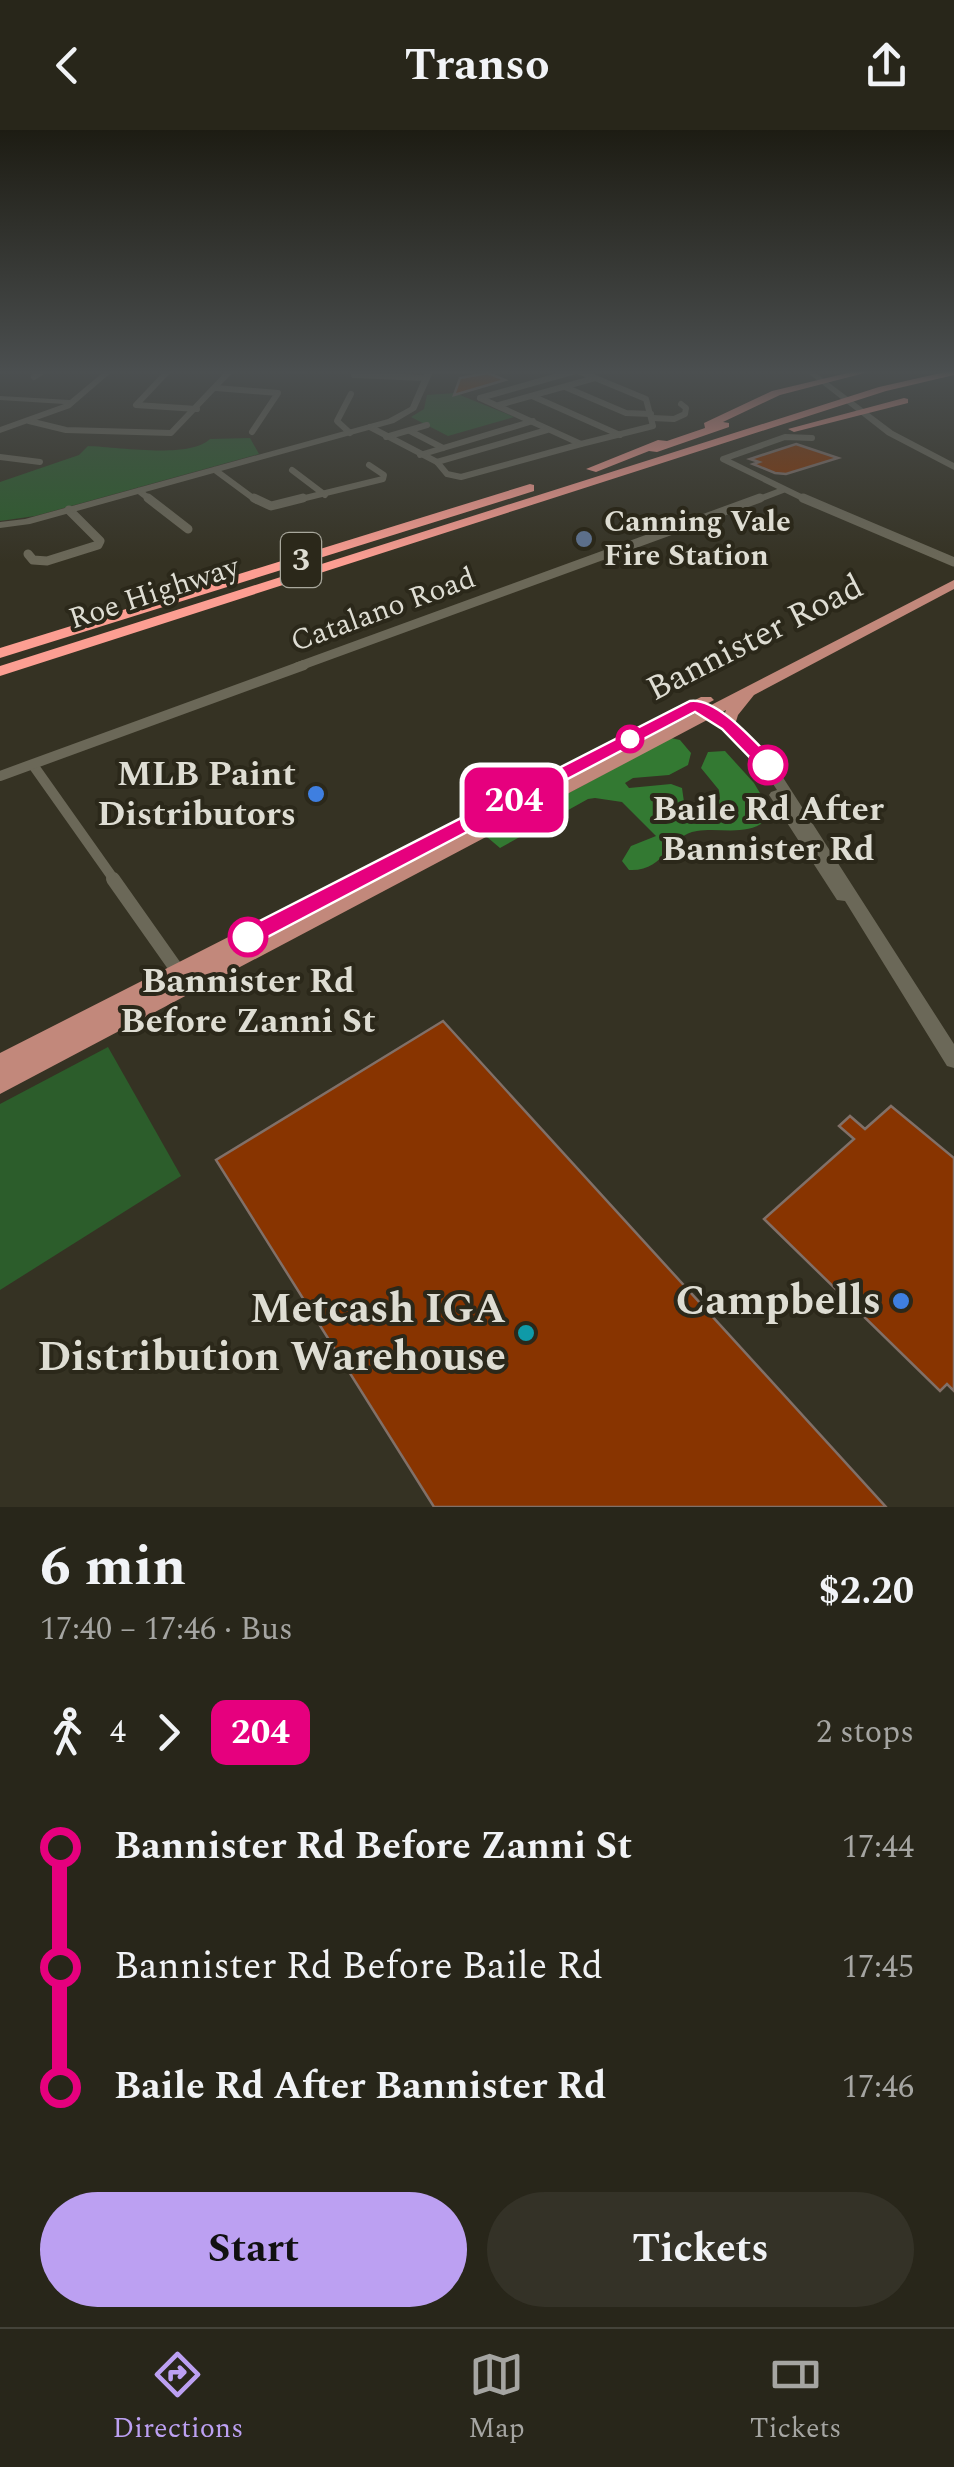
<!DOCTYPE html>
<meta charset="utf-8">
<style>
:root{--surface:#28261a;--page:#343227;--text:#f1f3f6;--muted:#a5a5a2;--line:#444339;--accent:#bca0f2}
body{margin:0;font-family:Spectral,serif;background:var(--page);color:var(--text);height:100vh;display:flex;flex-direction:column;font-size:38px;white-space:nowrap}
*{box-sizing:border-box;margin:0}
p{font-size:32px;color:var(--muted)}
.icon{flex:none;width:55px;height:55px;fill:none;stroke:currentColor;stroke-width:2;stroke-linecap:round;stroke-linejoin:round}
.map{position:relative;height:1377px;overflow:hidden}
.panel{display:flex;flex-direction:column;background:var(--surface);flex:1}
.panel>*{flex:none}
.badge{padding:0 20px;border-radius:15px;font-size:35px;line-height:65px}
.map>.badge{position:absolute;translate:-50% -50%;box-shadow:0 0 0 5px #fff}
.legs{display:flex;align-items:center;gap:15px;height:110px;padding:0 40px;font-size:32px}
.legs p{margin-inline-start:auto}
.overview{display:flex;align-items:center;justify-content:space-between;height:170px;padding:0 40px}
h1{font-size:55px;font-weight:700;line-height:75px}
.button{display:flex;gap:20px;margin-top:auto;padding:20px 40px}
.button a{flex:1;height:115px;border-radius:60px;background:var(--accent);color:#111;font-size:40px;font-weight:700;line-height:115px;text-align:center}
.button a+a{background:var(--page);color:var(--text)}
ul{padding:0 40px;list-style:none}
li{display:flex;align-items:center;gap:35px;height:120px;font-size:38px}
li i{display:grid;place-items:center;width:15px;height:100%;margin:0 12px;background:currentColor}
li i::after{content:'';width:25px;height:25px;margin:-12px;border:8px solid;border-radius:50%;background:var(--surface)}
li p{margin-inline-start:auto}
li:first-child i{background:linear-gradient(#0000 50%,currentColor 0)}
li:last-child i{background:linear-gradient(currentColor 50%,#0000 0)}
header{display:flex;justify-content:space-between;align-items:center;height:130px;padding:0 40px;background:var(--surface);font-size:45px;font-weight:700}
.tab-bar{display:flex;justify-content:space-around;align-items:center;height:140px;border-top:2px solid var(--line);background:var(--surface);font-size:28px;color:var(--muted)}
.tab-bar a{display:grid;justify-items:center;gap:5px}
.tab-bar .selected{color:var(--accent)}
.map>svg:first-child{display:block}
.green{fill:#2c5d2b}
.forest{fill:#337932}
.building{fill:#883400;stroke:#817068;stroke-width:2.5}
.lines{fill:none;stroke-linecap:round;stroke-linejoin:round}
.street-far3{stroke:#6b6858;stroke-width:6}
.street-far2{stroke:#6b6858;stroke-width:9}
.street-far1{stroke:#6b6858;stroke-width:10}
.street{stroke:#6b6858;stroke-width:14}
.secondary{fill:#6b6858;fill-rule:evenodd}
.primary{fill:#c2887b;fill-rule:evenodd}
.highway{fill:#fc9e92;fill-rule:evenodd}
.line-1{fill:#e6007e;stroke:#fff;stroke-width:2.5}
.service-dot{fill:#5c6f8a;stroke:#2b281a;stroke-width:4}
.stop-1-dot{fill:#fff;stroke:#e6007e;stroke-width:5}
.shop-dot{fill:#3f7fe0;stroke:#2b281a;stroke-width:4}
.culture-dot{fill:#0f9aa8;stroke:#2b281a;stroke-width:4}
.labels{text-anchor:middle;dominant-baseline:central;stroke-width:8;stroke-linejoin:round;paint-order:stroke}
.far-poi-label{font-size:30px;font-weight:bold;fill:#deddd3;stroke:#2b281a;text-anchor:start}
.far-street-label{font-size:30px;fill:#deddd3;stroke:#2b281a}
.shield{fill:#2b281a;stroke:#a8a79c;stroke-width:2.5}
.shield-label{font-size:32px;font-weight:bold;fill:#deddd3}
.street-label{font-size:35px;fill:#deddd3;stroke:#2b281a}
.poi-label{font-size:35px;font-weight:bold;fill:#deddd3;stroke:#2b281a;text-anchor:end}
.stop-label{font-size:35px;font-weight:bold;fill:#deddd3;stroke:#2b281a}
.near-poi-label{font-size:42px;font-weight:bold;fill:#deddd3;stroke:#2b281a;text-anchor:end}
</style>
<header><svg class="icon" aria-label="back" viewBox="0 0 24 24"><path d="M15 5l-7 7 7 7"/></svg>Transo<svg class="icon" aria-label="share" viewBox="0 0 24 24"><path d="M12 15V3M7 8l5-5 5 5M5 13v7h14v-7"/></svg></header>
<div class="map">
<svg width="954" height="1377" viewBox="0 0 954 1377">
<rect width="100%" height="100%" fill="#353223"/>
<!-- green -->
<g class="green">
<path d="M455,263L514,287L448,306L411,287L424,279L427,265Z"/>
<path d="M250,308L259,324L35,386L0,391V352L79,325L88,316C118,317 190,329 210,309Z"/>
<path d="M108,917L181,1046L0,1160V974Z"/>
</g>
<!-- forest -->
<path class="forest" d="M671,608L680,610L691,623L688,635L669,645L633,648L625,653L629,658L671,654L682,658L684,672L696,683L712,678L720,669L719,660L701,638L708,622L725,621L754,653L772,683C755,709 723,697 697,701C668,705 666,742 629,740L622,731L631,716L656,706L622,672L595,668L588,669L500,718L487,707Z"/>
<!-- building -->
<g class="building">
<path d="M488,243L505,250L454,265L460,248Z"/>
<path d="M796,314L838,328L786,344L775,343L753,334L759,332L750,329Z"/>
<path d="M443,891L886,1377H434L216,1030Z"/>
<path d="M891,976L954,1028V1261L947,1254L940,1261L764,1089L854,1009L839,996L850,986L865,999Z"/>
</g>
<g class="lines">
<!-- street-far3 -->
<g class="street-far3">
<path d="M169,240L136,275L197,279"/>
<path d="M289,240L304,241"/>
<path d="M430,240H472"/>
<path d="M354,245L426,248"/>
<path d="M34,247L45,240"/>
<path d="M565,257L626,283L651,284"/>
<path d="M216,258L278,263L252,302"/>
<path d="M532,266L620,305"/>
<path d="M480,268L581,314L653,296L646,269L576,240"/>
<path d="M480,268L579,240"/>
<path d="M499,275L595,248"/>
<path d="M652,288L674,289L685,284L686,278L681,274"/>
<path d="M29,291L66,300L171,303L231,240"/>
<path d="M370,297L437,332L547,300"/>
<path d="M410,301L443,318"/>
<path d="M350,303L337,291L351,264"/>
<path d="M386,307L427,295"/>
<path d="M420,325L533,291"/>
<path d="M0,327L40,332"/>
<path d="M437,332L447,344L461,347L581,314"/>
<path d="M215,340L257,371"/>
<path d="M292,340L325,365"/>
<path d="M139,361L152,371"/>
<path d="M293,371L383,349L384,345L369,335"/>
<path d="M754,371L783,360"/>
<path d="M809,371L723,329L785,307L812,308"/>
</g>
<!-- street-far2 -->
<g class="street-far2">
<path d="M148,368L188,399"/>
<path d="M254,368L271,376L303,368"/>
<path d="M803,368L954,432"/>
<path d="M28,424L33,430L47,431L98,415L100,411L69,380"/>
<path d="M297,537L760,368"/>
</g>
<!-- street-far1 -->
<g class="street-far1">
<path d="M33,635L115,751"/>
<path d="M0,646L304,535"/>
</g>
<!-- street -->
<path class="street" d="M113,749L180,844"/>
<!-- secondary -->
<g class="secondary">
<path d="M106,240H114L70,278L0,303V297L64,274L0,270V266L70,270Z"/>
<path d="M426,240H434L416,280L394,293L30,394L0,398V392L25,389L388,289L410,277Z"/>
<path d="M804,240H812L893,301L954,333V340L887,305Z"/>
<path d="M696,571L747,604L775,635L954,914V938L947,936L845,771L837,770L771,668L769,665L771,662L777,660C752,620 729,604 691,578L689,575Z"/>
</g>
<!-- primary -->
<path class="primary" d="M954,450V459L754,565L738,585L734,598H722L720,595L726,580L0,964V923L701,567H711L714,570L418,726Z"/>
<!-- highway -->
<g class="highway">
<path d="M860,240H876L780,265L723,292L729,293V297L657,322L649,321L596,342L586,339L658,310L667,311L705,298L704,293L772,261Z"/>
<path d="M954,240V245L886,261L0,546V536L879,257Z"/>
<path d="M904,268L908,269V273L794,302L788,299Z"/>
<path d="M530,354L534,355V361L0,528V518Z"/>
</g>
</g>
<!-- sky -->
<linearGradient id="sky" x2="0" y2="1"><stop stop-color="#1d1c13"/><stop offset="0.56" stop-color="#4b4f50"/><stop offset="1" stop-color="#4b4f50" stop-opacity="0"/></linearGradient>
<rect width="954" height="432" fill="url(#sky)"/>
<!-- line-1 -->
<path class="line-1" d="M690,571C717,567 755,612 774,631V639H761L722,599L695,582L256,813L248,815L237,807L240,801Z"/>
<!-- markers -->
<circle class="service-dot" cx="584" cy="409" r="10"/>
<g class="stop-1-dot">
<circle cx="630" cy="609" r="12"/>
<circle cx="768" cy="635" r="18"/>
<circle cx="248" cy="807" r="18"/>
</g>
<g class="shop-dot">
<circle cx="316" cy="664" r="10"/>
<circle cx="901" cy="1171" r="10"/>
</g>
<circle class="culture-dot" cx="526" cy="1203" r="10"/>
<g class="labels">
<!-- far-poi labels -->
<g class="far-poi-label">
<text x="604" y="392">Canning Vale<tspan x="604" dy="34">Fire Station</tspan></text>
</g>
<!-- far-street labels -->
<g class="far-street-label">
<text transform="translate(154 463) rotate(-18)">Roe Highway</text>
<text transform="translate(383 480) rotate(-20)">Catalano Road</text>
</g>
<!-- shield labels -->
<rect class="shield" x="281" y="403" width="40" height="54" rx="8"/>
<g class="shield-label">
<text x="301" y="430">3</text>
</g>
<!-- street labels -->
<g class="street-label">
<text transform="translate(755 508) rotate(-27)">Bannister Road</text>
</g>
<!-- poi labels -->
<g class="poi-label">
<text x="296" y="644">MLB Paint<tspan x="296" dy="40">Distributors</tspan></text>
</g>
<!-- stop labels -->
<g class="stop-label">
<text x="768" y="679">Baile Rd After<tspan x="768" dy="40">Bannister Rd</tspan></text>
<text x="248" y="851">Bannister Rd<tspan x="248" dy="40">Before Zanni St</tspan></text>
</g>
<!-- near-poi labels -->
<g class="near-poi-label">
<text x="881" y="1171">Campbells</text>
<text x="506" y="1179">Metcash IGA<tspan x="506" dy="48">Distribution Warehouse</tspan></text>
</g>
</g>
</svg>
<b class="badge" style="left:514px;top:670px;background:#e6007e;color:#fff">204</b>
</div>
<section class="panel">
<div class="overview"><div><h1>6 min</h1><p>17:40 – 17:46 · Bus</p></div><b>$2.20</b></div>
<div class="legs"><svg class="icon" aria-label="walk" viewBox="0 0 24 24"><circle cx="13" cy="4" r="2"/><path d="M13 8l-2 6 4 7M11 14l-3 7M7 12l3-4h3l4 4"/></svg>4<svg class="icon" aria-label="forward" viewBox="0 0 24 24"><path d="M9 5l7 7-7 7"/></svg><b class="badge" style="background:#e6007e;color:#fff">204</b><p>2 stops</p></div>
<ul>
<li><i style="color:#e6007e"></i><b>Bannister Rd Before Zanni St</b><p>17:44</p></li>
<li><i style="color:#e6007e"></i><span>Bannister Rd Before Baile Rd</span><p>17:45</p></li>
<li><i style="color:#e6007e"></i><b>Baile Rd After Bannister Rd</b><p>17:46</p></li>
</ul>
<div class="button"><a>Start</a><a>Tickets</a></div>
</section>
<nav class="tab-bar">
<a class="selected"><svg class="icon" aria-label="directions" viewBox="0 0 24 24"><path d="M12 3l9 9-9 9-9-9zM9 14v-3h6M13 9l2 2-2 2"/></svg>Directions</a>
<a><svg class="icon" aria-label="map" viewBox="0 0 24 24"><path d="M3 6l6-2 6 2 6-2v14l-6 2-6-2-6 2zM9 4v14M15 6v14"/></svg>Map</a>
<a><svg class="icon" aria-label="tickets" viewBox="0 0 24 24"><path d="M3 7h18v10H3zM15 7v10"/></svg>Tickets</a>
</nav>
